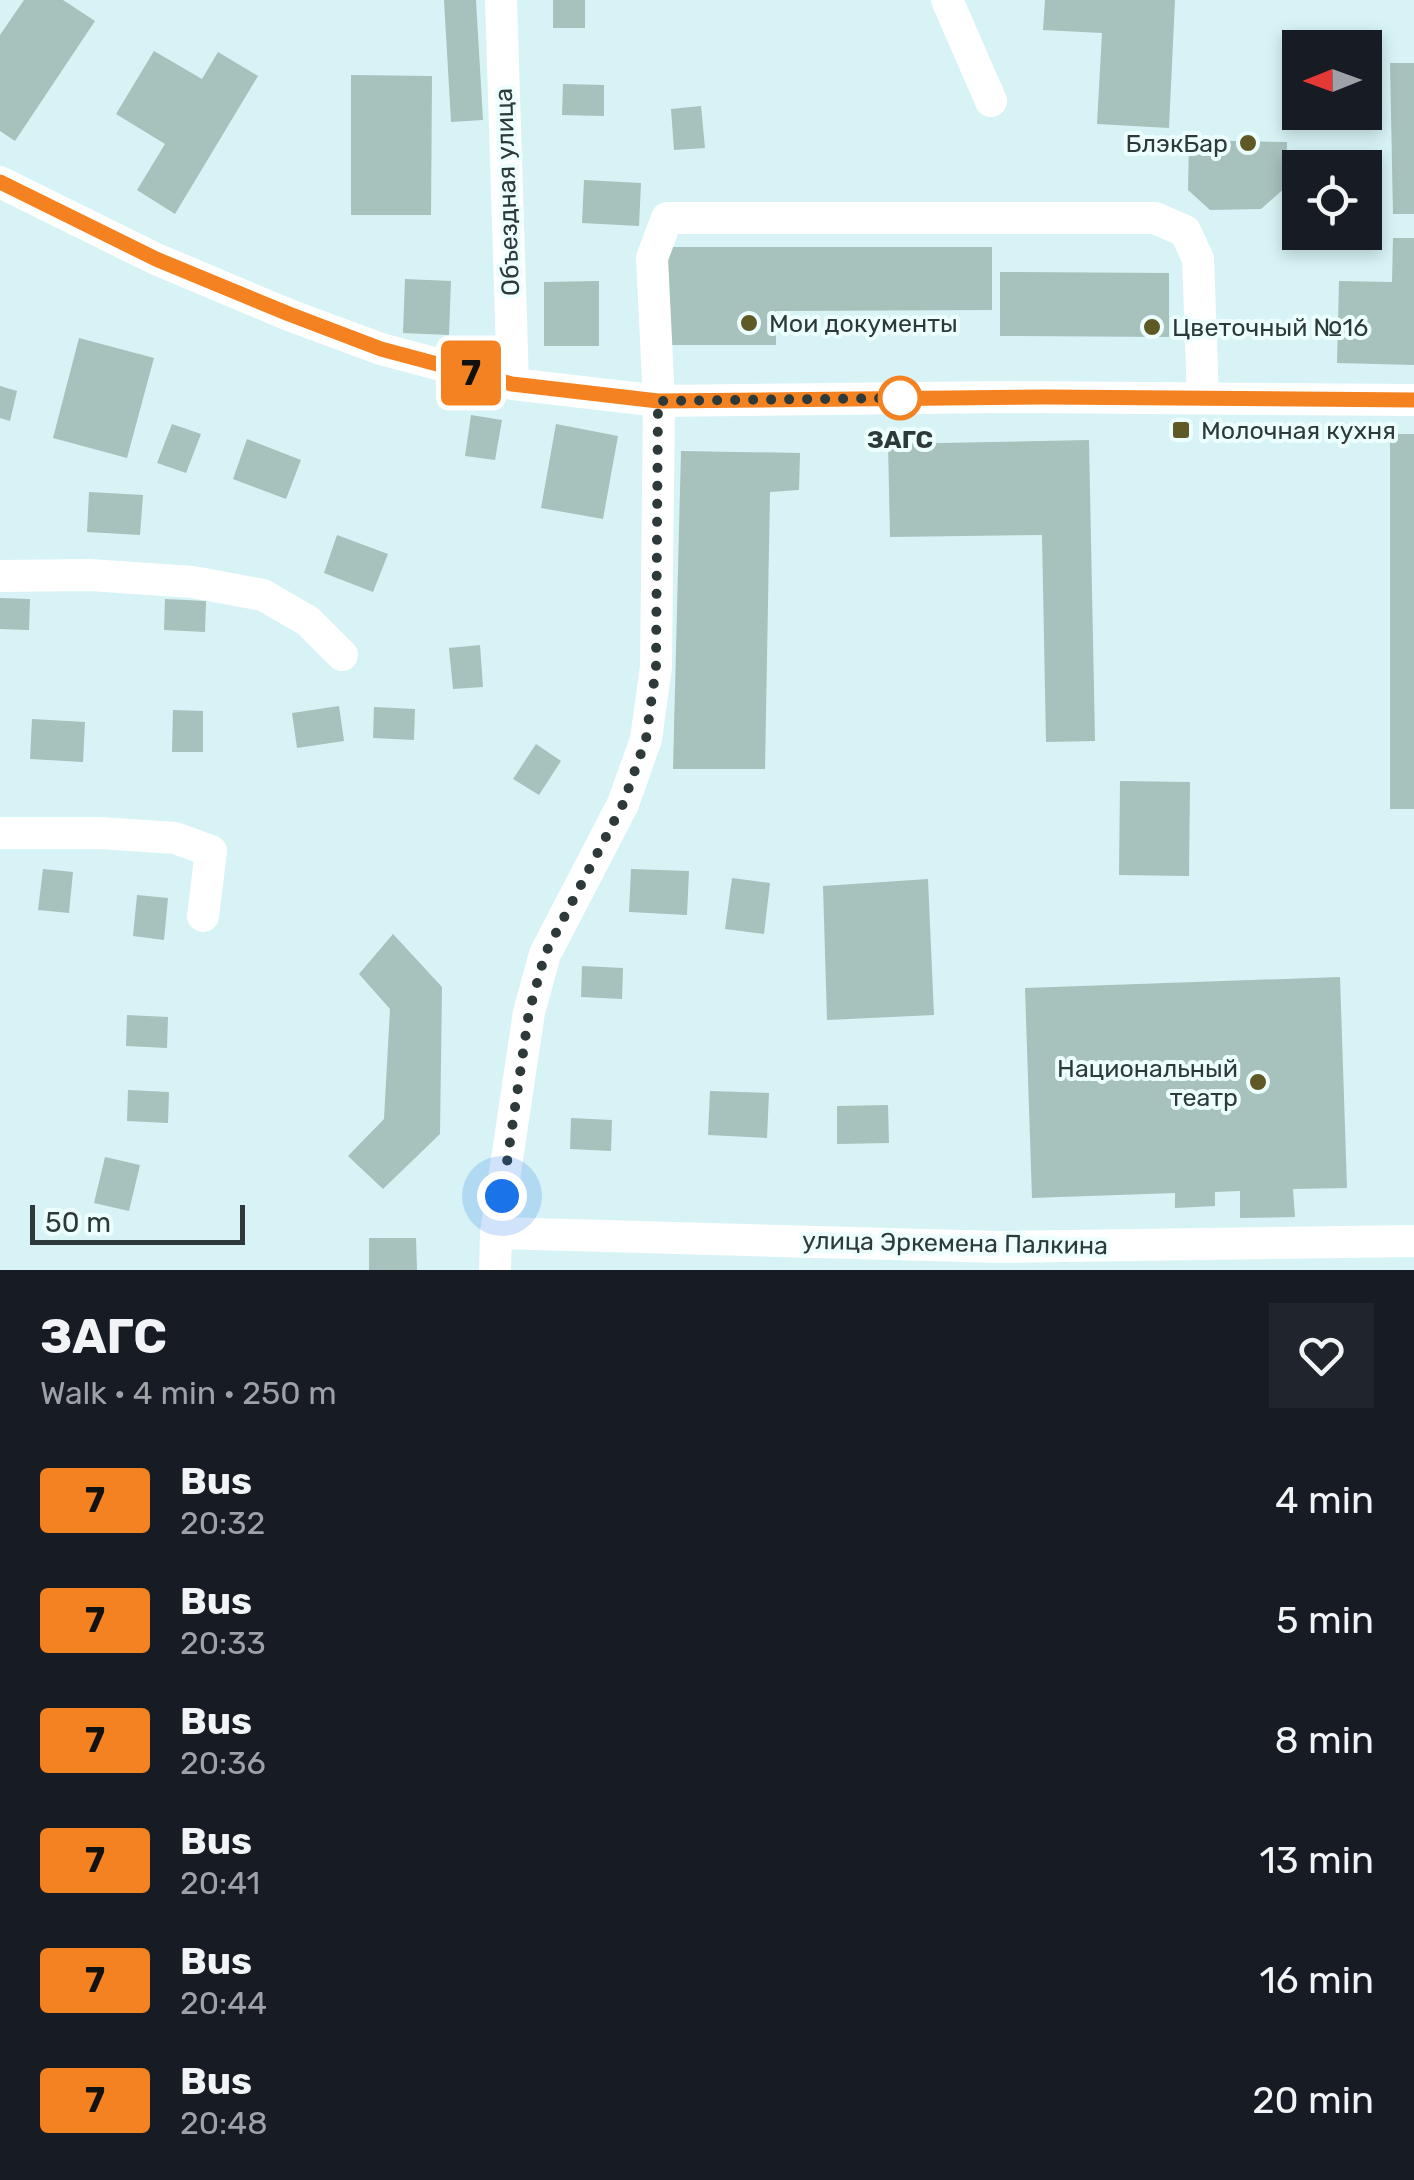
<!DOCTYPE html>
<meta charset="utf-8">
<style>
:root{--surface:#171b24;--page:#20242c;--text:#f1f3f6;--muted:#9ea1a6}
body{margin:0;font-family:Rubik,sans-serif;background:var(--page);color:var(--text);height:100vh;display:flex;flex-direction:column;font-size:38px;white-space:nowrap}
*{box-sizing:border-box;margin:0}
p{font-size:32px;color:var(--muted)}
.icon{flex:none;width:55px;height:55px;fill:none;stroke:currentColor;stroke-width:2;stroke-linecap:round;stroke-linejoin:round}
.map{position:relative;height:1270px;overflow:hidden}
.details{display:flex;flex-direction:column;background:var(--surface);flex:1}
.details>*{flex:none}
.badge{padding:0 20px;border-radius:8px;font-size:35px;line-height:65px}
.needle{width:65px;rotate:269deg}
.controls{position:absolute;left:1282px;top:30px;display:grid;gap:20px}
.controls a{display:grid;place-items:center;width:100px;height:100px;border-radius:0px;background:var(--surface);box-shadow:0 5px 15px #0003;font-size:50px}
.scale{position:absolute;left:30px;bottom:25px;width:215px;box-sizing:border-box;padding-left:10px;border:5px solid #2e393a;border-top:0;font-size:28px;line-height:35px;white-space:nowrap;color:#2e393a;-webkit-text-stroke:8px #edfeff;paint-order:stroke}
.you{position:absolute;width:50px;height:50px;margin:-25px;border:8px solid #fff;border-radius:50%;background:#1a73e8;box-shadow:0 0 0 15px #1a73e833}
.map>.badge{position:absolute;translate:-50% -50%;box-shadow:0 0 0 5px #fff}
.round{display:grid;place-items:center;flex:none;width:105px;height:105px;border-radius:0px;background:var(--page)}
.summary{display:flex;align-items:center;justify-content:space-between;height:170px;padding:0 40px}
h1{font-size:48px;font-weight:700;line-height:75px}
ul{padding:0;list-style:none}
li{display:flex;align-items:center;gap:30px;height:120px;padding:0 40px}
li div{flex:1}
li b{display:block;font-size:38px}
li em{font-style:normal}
li .badge{min-width:110px;font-weight:700;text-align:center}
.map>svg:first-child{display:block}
.building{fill:#a7c1bc}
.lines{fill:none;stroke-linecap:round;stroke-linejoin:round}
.minor{stroke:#fff;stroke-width:32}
.line-casing{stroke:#fff;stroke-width:22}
.line{stroke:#f58220;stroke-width:15}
.walk{stroke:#2e393a;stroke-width:10;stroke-dasharray:0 18}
.poi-dot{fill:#5e5925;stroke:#edfeff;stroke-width:4}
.stop-dot{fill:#fff;stroke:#f58220;stroke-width:5}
.labels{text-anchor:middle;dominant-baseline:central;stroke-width:8;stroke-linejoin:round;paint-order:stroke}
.poi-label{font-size:25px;fill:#2e393a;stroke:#edfeff;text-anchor:start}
.street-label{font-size:25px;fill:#2e393a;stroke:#edfeff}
.stop-label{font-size:25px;font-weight:bold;fill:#2e393a;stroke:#edfeff}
</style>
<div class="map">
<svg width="1414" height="1270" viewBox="0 0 1414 1270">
<rect width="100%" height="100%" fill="#d7f3f5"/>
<!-- building -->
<g class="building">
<path d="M24,0H63L95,21L15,141L0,131V35Z"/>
<path d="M444,0H476L483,120L451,122Z"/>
<rect x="553" y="0" width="32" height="28"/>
<path d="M1045,0H1175L1169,128L1097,124L1102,33L1043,30Z"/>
<path d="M154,51L202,79L218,52L258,76L175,214L137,190L165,144L116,114Z"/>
<path d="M1390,63H1414V214H1393Z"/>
<path d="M351,75L432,76L431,215H351Z"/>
<path d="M563,84L604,85V116L562,115Z"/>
<path d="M701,106L705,148L674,150L671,109Z"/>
<path d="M1189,140L1287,142L1286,187L1261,209L1210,210L1188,190Z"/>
<path d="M584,180L641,183L639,226L582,223Z"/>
<path d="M1393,238H1414V365L1337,363L1339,281L1392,282Z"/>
<path d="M665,247H992V310L776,311V345H665Z"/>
<path d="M1000,272L1169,273V337L1000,336Z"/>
<path d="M405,279L451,281L449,335L403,333Z"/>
<path d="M599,281V346H544V282Z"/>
<path d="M79,338L154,358L127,458L53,438Z"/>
<path d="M0,386L17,391L10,421L0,418Z"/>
<path d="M471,415L502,420L495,460L465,456Z"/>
<path d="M172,424L201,434L186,473L157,463Z"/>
<path d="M556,424L618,436L603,519L541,508Z"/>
<rect x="1390" y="434" width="24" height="375"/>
<path d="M247,439L301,460L286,499L233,479Z"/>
<path d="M1089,440L1095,741L1046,742L1042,535L890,537L888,444Z"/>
<path d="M681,451L800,453L799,490L770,492L765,769H673Z"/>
<path d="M89,492L143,495L140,535L87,532Z"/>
<path d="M337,535L388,554L373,592L324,573Z"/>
<path d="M0,598L30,599L29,630L0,629Z"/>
<path d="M165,599L206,601L205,632L164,630Z"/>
<path d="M480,645L483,687L453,689L449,648Z"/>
<path d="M339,706L344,741L297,748L292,713Z"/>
<path d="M374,707L415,709L414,740L373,738Z"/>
<path d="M173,710L203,711V752H172Z"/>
<path d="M32,719L85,722L83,762L30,759Z"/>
<path d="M536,744L561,761L539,795L513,779Z"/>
<path d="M1120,781L1190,782L1189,876L1119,875Z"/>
<path d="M43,869L73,872L69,913L38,910Z"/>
<path d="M631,869L689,871L687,915L629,912Z"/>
<path d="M732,878L770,883L764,934L725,929Z"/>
<path d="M928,879L934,1015L827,1020L823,886Z"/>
<path d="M137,895L168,898L164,940L133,936Z"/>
<path d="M393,934L442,987L440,1134L383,1189L348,1156L384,1119L390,1009L359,974Z"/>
<path d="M582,966L623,968L622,999L581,997Z"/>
<path d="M1340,977L1347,1188L1293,1189L1295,1217L1240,1218V1191L1215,1192V1206L1175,1208V1193L1032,1198L1025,988Z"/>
<path d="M127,1015L168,1017L167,1048L126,1046Z"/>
<path d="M128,1090L169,1092L168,1123L127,1121Z"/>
<path d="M710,1091L769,1093L767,1138L708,1135Z"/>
<path d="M888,1105L889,1143L837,1144V1106Z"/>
<path d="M571,1118L612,1120L611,1151L570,1149Z"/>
<path d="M105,1157L140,1165L129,1211L94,1203Z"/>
<path d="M369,1238H416L417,1270H369Z"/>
</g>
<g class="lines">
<!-- minor -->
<g class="minor">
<path d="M501,0L513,384"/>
<path d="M947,0L991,101"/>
<path d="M0,182L156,259L289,315L381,349L513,384L659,401L1006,397L1414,400"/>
<path d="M0,576L90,575L193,582L263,595L308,621L342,655"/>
<path d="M0,833H100L175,838L211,851L203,916"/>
<path d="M496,1233L1000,1247L1414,1241"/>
<path d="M495,1270L496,1233L529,1012L545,954L623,804L646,739L656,667L659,401L652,258L667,218H1155L1185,231L1198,259L1203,397"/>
</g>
</g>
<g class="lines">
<defs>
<path id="line" d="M0,182L156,259L289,314L381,349L512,384L658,401L1045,397L1414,400"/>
</defs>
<!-- line casing -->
<use href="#line" class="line-casing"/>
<!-- line -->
<use href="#line" class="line"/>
<!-- walk -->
<path class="walk" d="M502,1196L529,1012L545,954L623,804L646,739L656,667L658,401L900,398"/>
</g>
<!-- markers -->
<g class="poi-dot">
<circle cx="1248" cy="143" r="10"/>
<circle cx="749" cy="323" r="10"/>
<circle cx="1152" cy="327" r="10"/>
<rect x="1171" y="420" width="20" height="20" rx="5"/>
<circle cx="1258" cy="1082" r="10"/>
</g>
<circle class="stop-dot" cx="900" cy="398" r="20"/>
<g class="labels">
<!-- poi labels -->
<g class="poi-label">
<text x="1228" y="143" text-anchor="end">БлэкБар</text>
<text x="769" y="323">Мои документы</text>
<text x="1172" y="327">Цветочный №16</text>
<text x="1201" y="430">Молочная кухня</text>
<text x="1238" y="1068" text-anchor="end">Национальный<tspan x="1238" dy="29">театр</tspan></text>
</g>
<!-- street labels -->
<g class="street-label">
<text transform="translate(507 192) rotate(-92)">Объездная улица</text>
<text transform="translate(955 1243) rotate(1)">улица Эркемена Палкина</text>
</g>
<!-- stop labels -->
<g class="stop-label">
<text x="900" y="439">ЗАГС</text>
</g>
</g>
</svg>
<div class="controls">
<a><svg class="needle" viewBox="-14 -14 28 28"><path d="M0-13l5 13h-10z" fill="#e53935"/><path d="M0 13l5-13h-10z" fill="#9ea1a6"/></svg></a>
<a><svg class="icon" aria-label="locate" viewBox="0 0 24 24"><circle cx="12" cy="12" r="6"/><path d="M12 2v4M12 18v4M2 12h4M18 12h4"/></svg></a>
</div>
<div class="scale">50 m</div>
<div class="you" style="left:502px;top:1196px"></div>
<b class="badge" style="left:471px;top:373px;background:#f58220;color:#111">7</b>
</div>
<section class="details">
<div class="summary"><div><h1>ЗАГС</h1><p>Walk · 4 min · 250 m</p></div><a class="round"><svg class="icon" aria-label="heart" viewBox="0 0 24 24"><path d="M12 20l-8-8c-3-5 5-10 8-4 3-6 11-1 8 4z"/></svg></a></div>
<ul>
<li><span class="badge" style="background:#f58220;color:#111">7</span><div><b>Bus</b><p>20:32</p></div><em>4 min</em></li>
<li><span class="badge" style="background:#f58220;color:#111">7</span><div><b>Bus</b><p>20:33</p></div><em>5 min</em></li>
<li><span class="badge" style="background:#f58220;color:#111">7</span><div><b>Bus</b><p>20:36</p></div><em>8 min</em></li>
<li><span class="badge" style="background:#f58220;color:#111">7</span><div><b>Bus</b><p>20:41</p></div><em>13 min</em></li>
<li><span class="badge" style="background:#f58220;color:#111">7</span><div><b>Bus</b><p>20:44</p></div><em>16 min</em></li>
<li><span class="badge" style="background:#f58220;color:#111">7</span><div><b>Bus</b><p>20:48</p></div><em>20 min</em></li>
</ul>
</section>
